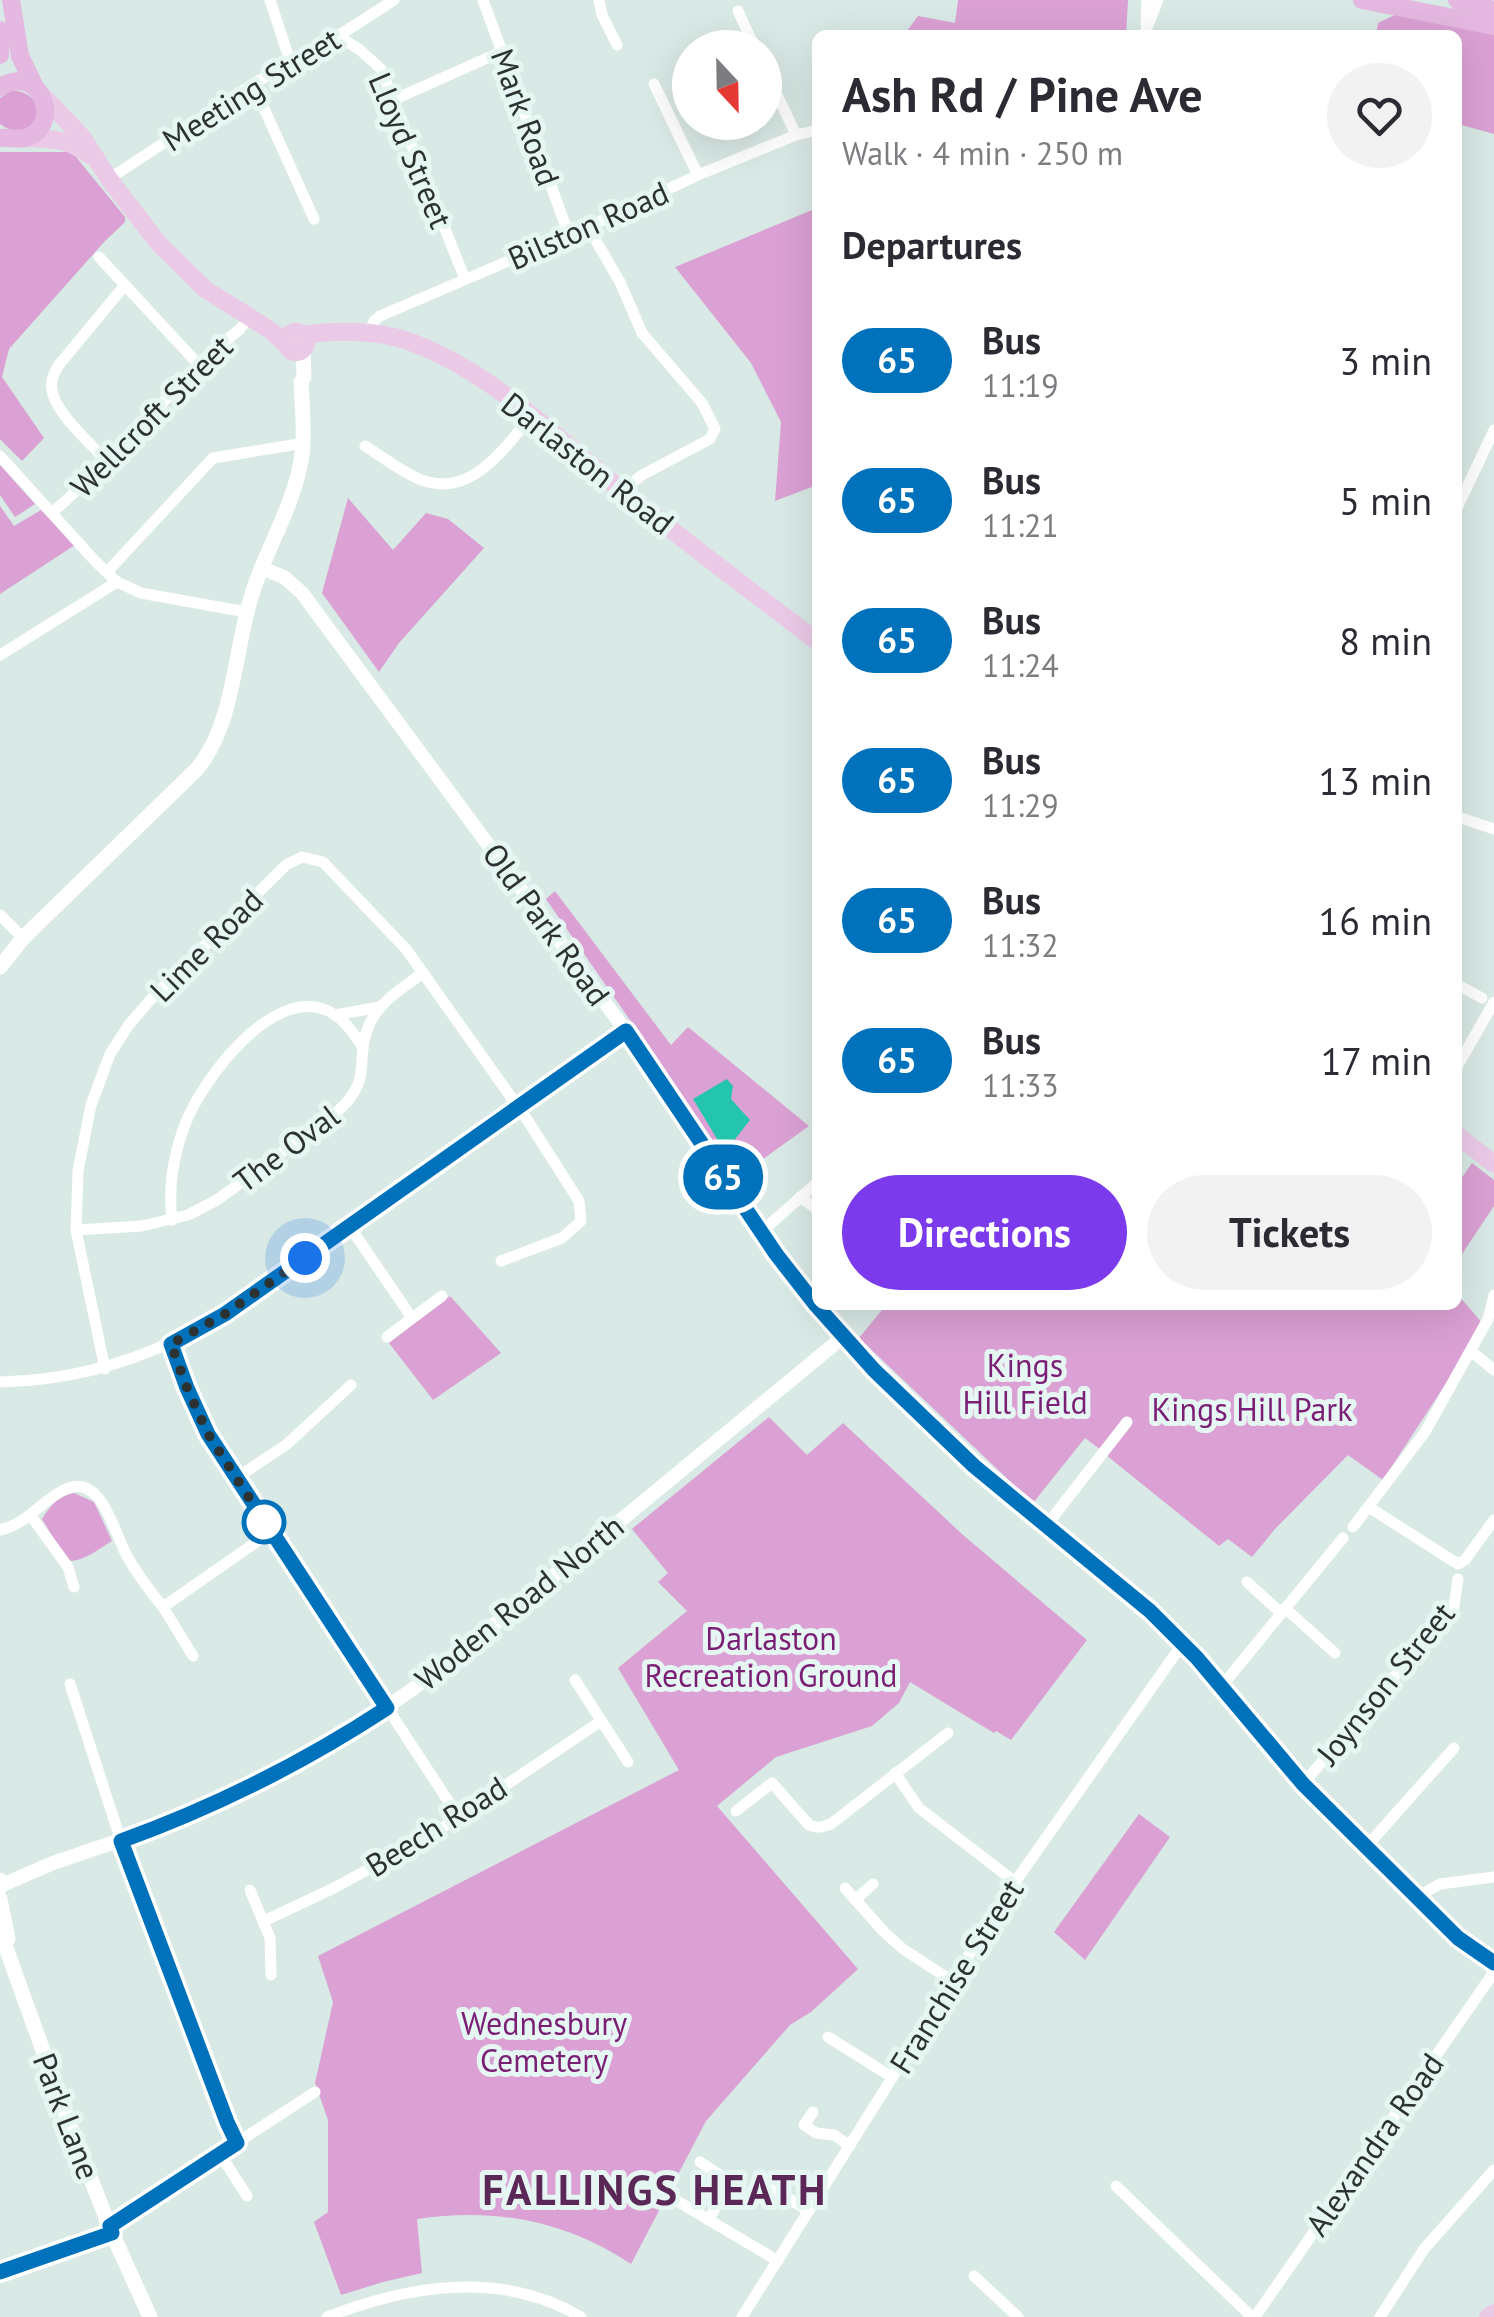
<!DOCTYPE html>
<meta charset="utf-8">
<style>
:root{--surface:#fff;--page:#f2f2f3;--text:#2b2b33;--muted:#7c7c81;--accent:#7c3aed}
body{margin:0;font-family:"PT Sans",sans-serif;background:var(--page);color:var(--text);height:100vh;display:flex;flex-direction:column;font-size:38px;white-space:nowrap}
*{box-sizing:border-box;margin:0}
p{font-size:32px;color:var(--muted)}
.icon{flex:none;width:55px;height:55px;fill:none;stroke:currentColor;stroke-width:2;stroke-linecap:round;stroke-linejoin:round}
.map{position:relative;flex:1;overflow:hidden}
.sheet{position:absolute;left:812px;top:30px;width:650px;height:1280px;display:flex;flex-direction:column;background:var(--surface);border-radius:15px;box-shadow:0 10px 40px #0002}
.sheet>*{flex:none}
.badge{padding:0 20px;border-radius:32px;font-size:35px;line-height:65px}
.needle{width:65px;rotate:158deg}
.buttons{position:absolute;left:672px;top:30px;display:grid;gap:20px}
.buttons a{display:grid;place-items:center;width:110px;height:110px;border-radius:50%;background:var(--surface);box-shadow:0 10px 40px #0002;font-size:50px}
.you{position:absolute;width:50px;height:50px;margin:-25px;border:8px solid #fff;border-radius:50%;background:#1a73e8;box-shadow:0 0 0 15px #1a73e833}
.map>.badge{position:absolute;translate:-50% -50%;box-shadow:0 0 0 5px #fff}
h2{padding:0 30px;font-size:38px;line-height:90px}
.round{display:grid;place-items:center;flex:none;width:105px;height:105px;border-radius:52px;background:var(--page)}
.summary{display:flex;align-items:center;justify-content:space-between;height:170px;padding:0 30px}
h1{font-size:48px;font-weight:800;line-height:75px}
.cta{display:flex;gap:20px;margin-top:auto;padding:20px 30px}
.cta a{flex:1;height:115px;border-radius:60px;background:var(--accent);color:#fff;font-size:40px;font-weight:800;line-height:115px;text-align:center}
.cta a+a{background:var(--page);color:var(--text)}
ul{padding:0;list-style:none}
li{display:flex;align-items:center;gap:30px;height:140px;padding:0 30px}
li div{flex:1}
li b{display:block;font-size:38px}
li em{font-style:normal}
li .badge{min-width:110px;font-weight:700;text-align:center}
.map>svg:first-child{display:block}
.green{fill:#dba1d4}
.water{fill:#24c5ad}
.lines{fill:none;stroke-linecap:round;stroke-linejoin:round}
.minor{stroke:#fff;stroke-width:11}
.tertiary{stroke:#fff;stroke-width:14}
.secondary{stroke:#fff;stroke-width:15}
.primary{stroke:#ebcae8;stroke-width:18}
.trunk{stroke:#e4b8e0;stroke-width:18}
.line-casing{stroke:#fff;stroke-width:22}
.line{stroke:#0072bc;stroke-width:15}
.walk{stroke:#2c3231;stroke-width:10;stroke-dasharray:0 18}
.stop-dot{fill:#fff;stroke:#0072bc;stroke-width:5}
.labels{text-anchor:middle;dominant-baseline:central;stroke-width:10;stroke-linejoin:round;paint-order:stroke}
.street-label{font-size:32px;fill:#2c3231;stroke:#e6f7f3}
.park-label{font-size:32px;fill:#7a1f75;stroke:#e6f7f3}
.district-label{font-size:42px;font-weight:bold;letter-spacing:2.5px;fill:#5b2757;stroke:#e6f7f3}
</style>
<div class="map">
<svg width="1494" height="2317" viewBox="0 0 1494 2317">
<rect width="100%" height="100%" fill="#d9e9e5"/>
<!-- green -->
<g class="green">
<path d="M958,0H1128L1126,35H904L918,16L955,23Z"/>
<path d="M1397,14L1494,34V134L1458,124V35H1376L1378,23Z"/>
<path d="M12,90C58,95 33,149 0,124V98Z"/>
<path d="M0,152H72L125,217V222L104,242L9,349L2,377L44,438L22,461L0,439Z"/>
<path d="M817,208V485L775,501L781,422L751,363L675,267Z"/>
<path d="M0,465L35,504L15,517L0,495Z"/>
<path d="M348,498L393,550L426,513L448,519L484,548L399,643L379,672L322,593Z"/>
<path d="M0,506L14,526L41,510L75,545L0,594Z"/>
<path d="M555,891L671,1045L688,1027L809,1126L735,1179L657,1059L546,899Z"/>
<path d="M1472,1163L1494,1180V1206L1458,1260V1183Z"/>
<path d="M1458,1295L1484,1325L1383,1480L1348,1455L1275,1529L1252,1557L1228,1539L1219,1546L1106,1455L1132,1421L1126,1417L1101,1450L1085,1438L1033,1503L859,1338L886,1305H1458Z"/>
<path d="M450,1296L501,1353L433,1400L389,1343Z"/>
<path d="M769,1417L807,1455L843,1423L963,1535L1087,1640L1011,1740L996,1731L994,1733L910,1682L899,1703L872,1726L776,1757L717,1806L858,1969L811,2012L790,2025L706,2121L631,2264C566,2221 495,2207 417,2219L422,2273L383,2282L341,2295L314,2222L328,2212V2120L315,2083L333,2002L318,1956L679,1770L618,1668L687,1611L658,1582L668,1573L632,1529Z"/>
<path d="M74,1493L94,1502L112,1541C98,1549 84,1562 67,1561L42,1519C50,1506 58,1496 74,1493Z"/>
<path d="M1139,1814L1170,1837L1085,1960L1054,1932Z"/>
</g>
<!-- water -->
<path class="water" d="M727,1079L733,1086L731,1099L750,1120L725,1152L693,1099Z"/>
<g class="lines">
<!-- minor -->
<g class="minor">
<path d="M270,0L290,61"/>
<path d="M483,0L569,235"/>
<path d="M599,0L602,15L617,45"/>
<path d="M738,11L755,48"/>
<path d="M1146,24L1147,0"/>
<path d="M1144,35L1158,0"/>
<path d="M338,36L360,50L381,69L465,279"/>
<path d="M765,69L796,135"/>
<path d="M253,84L314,219"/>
<path d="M654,84L698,175"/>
<path d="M393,100L503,51"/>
<path d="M109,179L253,84L338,36L394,0"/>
<path d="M588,227L620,282L642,333L702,403L715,429L710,439L642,475L622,491"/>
<path d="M99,257L198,364"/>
<path d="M369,334L374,321L380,316L588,227L698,175L796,135L818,130"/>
<path d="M365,446C383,457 400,471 419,479C470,500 504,449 531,416"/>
<path d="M0,456L95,561L117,582L141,593L246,612"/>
<path d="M108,462C92,445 55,413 52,390C50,381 54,374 58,366L125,285"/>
<path d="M1458,506L1494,430"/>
<path d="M52,513L108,462L198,364L240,329L249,317"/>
<path d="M107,572L213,458L304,443"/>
<path d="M0,655L117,582"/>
<path d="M1458,817L1494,829"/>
<path d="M0,915L23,938"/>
<path d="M1458,985L1482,998"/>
<path d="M335,1015L380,1007"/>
<path d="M1458,1065L1494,1002"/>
<path d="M800,1197L818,1210"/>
<path d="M172,1220C168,1187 174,1152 186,1122C204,1078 271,988 326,1010C343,1017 354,1033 363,1048"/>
<path d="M350,1227L412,1318"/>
<path d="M76,1230L142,1226L188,1215L217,1200L338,1111C375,1078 353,1059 370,1023C381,1000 404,987 423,973"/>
<path d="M761,1232L818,1182"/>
<path d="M387,1337L442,1296"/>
<path d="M171,1344L187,1388L208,1434L458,1816"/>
<path d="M1471,1351L1494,1370"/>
<path d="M105,1369L76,1230L78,1171L91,1105L110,1054L128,1026L151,999L286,865L302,857L323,862L406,949L528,1121L579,1201L581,1221L562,1238L501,1261"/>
<path d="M0,1382C161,1379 254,1294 378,1207C461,1148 543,1090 626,1031"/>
<path d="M236,1478L286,1445L351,1385"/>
<path d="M1370,1508L1458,1564L1465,1560L1494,1520"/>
<path d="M31,1516L68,1567L74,1587"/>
<path d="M1046,1526L1127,1422"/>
<path d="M1353,1527L1425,1432L1488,1319L1494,1295"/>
<path d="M0,1530C28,1524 41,1500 66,1489C102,1473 114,1533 127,1556C137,1574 150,1591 163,1607L271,1532"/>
<path d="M1247,1582L1281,1613"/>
<path d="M163,1607L193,1656"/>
<path d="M1285,1608L1335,1653"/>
<path d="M575,1680L628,1762"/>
<path d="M70,1684L121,1841L227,2122L237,2143"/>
<path d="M1221,1687L1343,1538"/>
<path d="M895,1773L919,1808L1015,1882"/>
<path d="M1303,1784L1454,1606L1458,1579"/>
<path d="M736,1811L772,1783L809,1825C818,1829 823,1827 831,1824L948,1733"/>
<path d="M1366,1847L1454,1748"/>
<path d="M845,1888L884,1932L903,1949L952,1981"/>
<path d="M250,1890L270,1938L271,1975"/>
<path d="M1417,1897L1440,1884L1494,1877"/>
<path d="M855,1900L873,1884"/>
<path d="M264,1921L334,1888L433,1834L601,1721"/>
<path d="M828,2037L892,2077"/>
<path d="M813,2112L804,2125L816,2133L834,2135L850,2146"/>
<path d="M220,2154L247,2196"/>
<path d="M700,2162L731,2182L708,2220"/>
<path d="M763,2183L809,2211"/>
<path d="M1116,2186L1252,2317"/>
<path d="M677,2201L778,2261"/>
<path d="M109,2226L315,2092"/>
<path d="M0,2272L112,2233"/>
<path d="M974,2276L1018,2317"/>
<path d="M327,2317C409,2285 502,2270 581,2317"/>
<path d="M742,2317L1015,1882L1183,1643"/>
<path d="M1255,2317L1494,1972"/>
<path d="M1380,2317L1424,2249L1494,2170"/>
</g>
<!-- tertiary -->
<g class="tertiary">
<path d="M261,568L284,577L302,593L626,1031L777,1254L843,1337L889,1386L975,1465L1150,1611L1197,1659L1303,1784L1459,1939L1494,1963"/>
<path d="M0,1886L53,1863L156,1828L248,1788L343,1737L413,1689L506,1615L843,1337"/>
</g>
<!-- secondary -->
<g class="secondary">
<path d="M0,967L23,938L197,769C236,722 234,645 254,588C268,547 291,509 300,466C306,439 302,410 301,382L304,377L303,349"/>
<path d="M0,1880V1887"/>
<path d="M0,1899L8,1939"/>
<path d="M0,1931L69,2123L112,2233L150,2317"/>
</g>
<!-- primary -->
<g class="primary">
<path d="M43,96L83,138L109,179L159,244L205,289L270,330L286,344"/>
<path d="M25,138C52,139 67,138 89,155"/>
<circle cx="296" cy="342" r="10"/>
<path d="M303,335C335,330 376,330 408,341C489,370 553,435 619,488C684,541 751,591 818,642"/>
<path d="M1458,1136L1494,1164"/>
<path d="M1488,2317L1494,2313"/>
</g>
<!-- trunk -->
<g class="trunk">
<path d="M11,0L20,56L35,87"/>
<path d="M1362,0L1494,26"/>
<path d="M1457,0L1494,10"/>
<path d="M0,30V55"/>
<path d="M0,87C43,62 63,128 25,138C18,140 8,137 0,138"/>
</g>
</g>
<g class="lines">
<defs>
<path id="line" d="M0,2272L112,2233L110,2226L237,2143L227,2122L121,1841C215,1807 303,1763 387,1708L208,1434L187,1388L171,1344L225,1314L626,1031L776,1254L815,1304L874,1370L974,1466L1150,1611L1197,1658L1303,1784L1458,1938L1494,1963"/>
</defs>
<!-- line casing -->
<use href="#line" class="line-casing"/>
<!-- line -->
<use href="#line" class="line"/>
<!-- walk -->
<path class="walk" d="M264,1522L271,1532L208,1434L187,1388L171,1344L225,1314L305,1258"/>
</g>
<!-- markers -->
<circle class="stop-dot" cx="264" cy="1522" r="20"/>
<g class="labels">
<!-- street labels -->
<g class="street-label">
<text transform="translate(251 89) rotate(-32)">Meeting Street</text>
<text transform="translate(526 117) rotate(70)">Mark Road</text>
<text transform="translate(411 150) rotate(67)">Lloyd Street</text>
<text transform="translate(588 225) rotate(-24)">Bilston Road</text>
<text transform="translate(151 416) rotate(-45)">Wellcroft Street</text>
<text transform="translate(588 463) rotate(38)">Darlaston Road</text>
<text transform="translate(547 924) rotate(54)">Old Park Road</text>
<text transform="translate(206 945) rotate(-45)">Lime Road</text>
<text transform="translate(286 1148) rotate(-37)">The Oval</text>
<text transform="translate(519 1602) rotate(-39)">Woden Road North</text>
<text transform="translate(1385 1683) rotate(-51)">Joynson Street</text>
<text transform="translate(436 1826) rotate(-32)">Beech Road</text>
<text transform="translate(956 1976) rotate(-58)">Franchise Street</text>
<text transform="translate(67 2116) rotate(69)">Park Lane</text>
<text transform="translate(1374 2144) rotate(-55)">Alexandra Road</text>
</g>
<!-- park labels -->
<g class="park-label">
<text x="1025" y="1365">Kings<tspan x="1025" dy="37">Hill Field</tspan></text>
<text x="1252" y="1409">Kings Hill Park</text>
<text x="771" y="1638">Darlaston<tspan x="771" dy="37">Recreation Ground</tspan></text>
<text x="544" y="2023">Wednesbury<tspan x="544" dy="37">Cemetery</tspan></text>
</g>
<!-- district labels -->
<g class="district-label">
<text x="655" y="2189">FALLINGS HEATH</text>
</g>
</g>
</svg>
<div class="buttons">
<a><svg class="needle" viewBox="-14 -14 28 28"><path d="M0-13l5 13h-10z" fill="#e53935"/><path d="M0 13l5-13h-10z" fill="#7c7c81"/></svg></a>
</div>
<div class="you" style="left:305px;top:1258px"></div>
<b class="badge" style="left:723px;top:1177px;background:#0072bc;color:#fff">65</b>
<section class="sheet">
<div class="summary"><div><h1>Ash Rd / Pine Ave</h1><p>Walk · 4 min · 250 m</p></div><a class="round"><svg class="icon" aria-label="heart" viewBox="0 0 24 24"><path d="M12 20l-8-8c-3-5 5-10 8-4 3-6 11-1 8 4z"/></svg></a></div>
<h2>Departures</h2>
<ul>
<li><span class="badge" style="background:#0072bc;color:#fff">65</span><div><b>Bus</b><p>11:19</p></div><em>3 min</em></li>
<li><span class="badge" style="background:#0072bc;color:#fff">65</span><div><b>Bus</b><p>11:21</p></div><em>5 min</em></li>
<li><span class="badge" style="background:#0072bc;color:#fff">65</span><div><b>Bus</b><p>11:24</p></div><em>8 min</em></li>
<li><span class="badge" style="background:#0072bc;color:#fff">65</span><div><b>Bus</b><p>11:29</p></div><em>13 min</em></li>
<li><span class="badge" style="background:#0072bc;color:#fff">65</span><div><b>Bus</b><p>11:32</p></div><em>16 min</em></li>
<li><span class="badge" style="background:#0072bc;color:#fff">65</span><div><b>Bus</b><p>11:33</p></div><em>17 min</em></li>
</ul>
<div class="cta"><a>Directions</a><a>Tickets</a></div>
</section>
</div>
